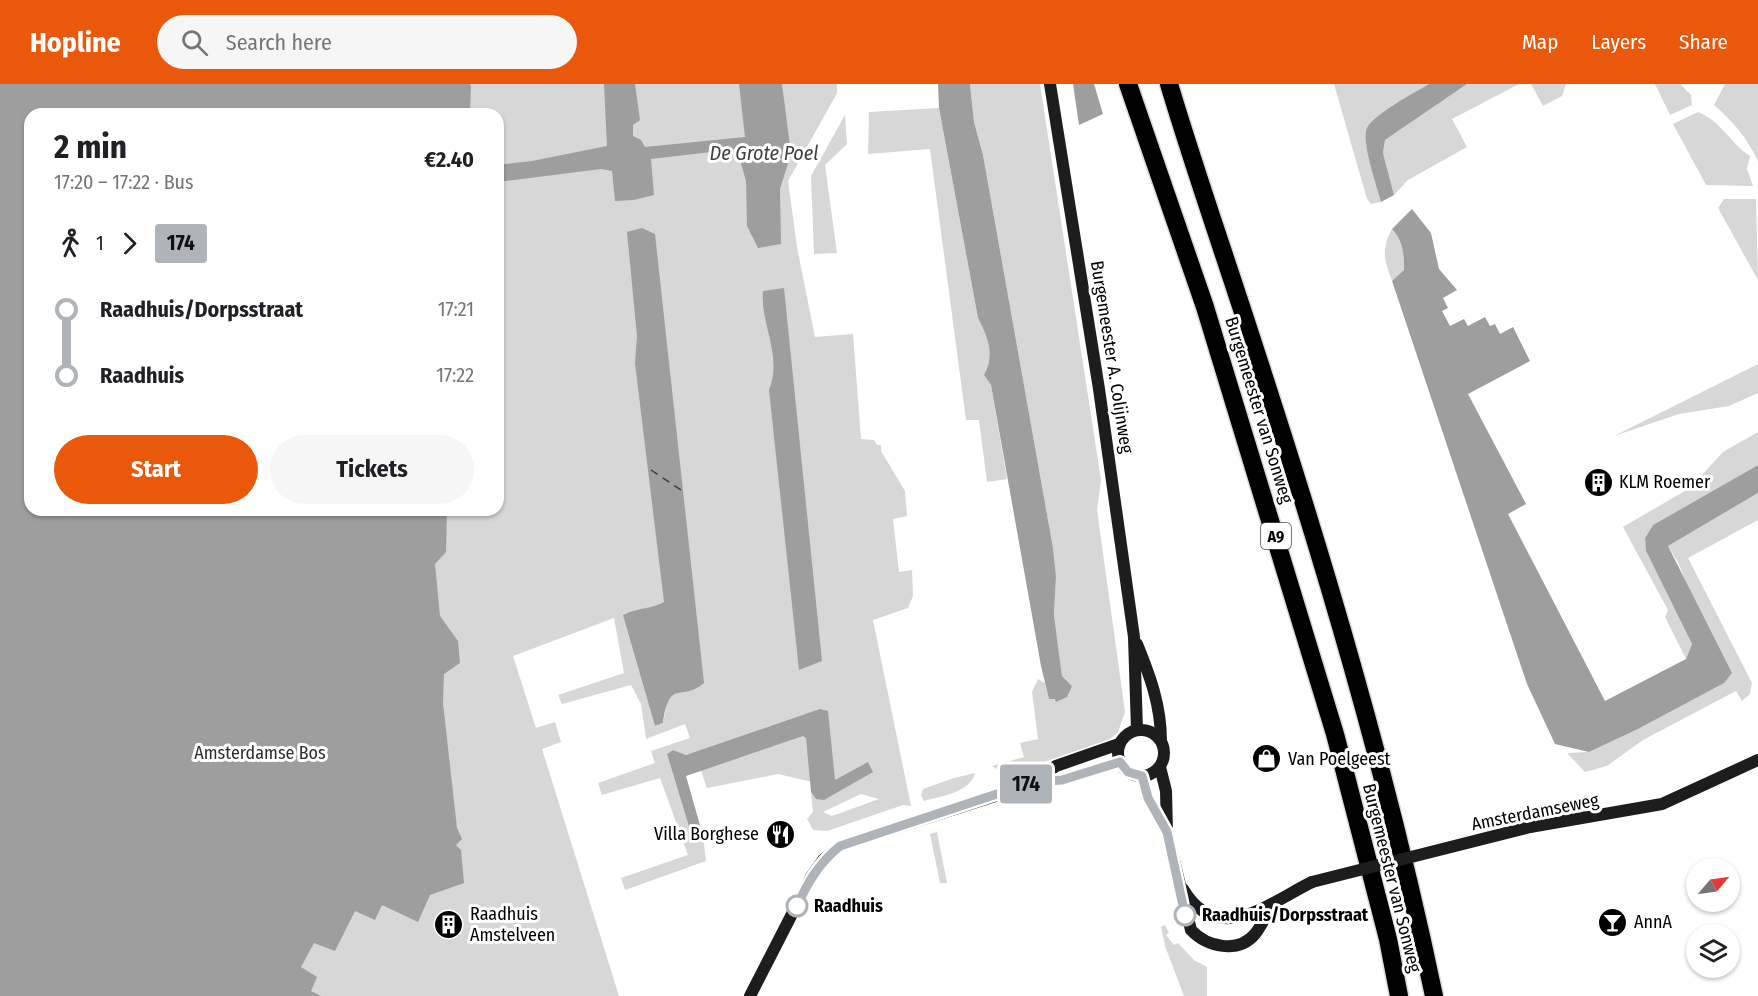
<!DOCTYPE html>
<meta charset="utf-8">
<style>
:root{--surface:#fff;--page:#f6f6f6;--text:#202124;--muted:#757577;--accent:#ea580c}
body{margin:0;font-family:"Fira Sans Condensed",sans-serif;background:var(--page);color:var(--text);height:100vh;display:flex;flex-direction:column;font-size:22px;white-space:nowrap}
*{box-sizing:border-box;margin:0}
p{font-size:20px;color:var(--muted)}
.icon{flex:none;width:33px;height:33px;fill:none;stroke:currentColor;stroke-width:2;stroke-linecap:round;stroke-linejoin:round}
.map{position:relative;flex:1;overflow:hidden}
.sheet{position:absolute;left:24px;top:24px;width:480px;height:408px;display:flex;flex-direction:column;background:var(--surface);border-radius:18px;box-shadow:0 2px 4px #0004}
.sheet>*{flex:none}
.badge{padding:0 12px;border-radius:4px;font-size:21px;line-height:39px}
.needle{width:39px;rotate:61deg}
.buttons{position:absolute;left:1686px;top:774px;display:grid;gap:12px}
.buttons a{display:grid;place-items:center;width:54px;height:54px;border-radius:50%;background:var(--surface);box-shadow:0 2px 4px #0004;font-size:30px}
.map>.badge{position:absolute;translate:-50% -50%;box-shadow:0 0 0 3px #fff}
.legs{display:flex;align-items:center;gap:9px;height:66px;padding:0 30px;font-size:20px}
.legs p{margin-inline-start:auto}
.overview{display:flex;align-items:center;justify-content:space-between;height:102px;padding:0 30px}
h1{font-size:33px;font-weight:700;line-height:45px}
.action{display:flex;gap:12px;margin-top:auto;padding:12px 30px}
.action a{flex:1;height:69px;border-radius:36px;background:var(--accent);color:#fff;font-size:24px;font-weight:700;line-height:69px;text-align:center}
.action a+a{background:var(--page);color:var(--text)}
ul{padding:0 30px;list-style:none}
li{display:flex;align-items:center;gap:21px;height:66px;font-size:22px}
li i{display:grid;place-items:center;width:9px;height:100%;margin:0 8px;background:currentColor}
li i::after{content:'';width:15px;height:15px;margin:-8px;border:4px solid;border-radius:50%;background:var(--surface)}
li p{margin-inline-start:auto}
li:first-child i{background:linear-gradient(#0000 50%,currentColor 0)}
li:last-child i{background:linear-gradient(currentColor 50%,#0000 0)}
header{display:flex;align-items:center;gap:36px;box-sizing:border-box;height:84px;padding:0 30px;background:var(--accent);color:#fff}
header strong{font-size:28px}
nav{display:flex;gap:33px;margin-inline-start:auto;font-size:21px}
.search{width:420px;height:54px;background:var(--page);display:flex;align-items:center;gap:15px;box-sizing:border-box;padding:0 21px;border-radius:33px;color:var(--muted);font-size:22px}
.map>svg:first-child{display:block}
.green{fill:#d7d7d7;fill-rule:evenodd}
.water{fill:#9e9e9e}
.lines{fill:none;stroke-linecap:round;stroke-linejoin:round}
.ferry{stroke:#3f3f3f;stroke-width:1.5;stroke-dasharray:8 6;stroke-linecap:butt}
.highway-casing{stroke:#dbdbdb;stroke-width:21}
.secondary{stroke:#1d1d1d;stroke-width:12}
.highway{stroke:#000;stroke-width:18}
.secondary-bridge{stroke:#1d1d1d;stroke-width:12}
.line-1-casing{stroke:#fff;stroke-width:14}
.line-1{stroke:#afb4b9;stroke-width:9}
.stop-1-dot{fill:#fff;stroke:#afb4b9;stroke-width:3}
.labels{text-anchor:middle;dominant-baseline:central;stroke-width:6;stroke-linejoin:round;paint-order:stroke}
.shield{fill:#fff;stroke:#4c4c4c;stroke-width:1.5}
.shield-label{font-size:16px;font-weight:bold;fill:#000}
.street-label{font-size:18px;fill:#000;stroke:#fff}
.poi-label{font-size:18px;fill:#000;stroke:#fff;text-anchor:start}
.park-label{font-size:18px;fill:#2e2e2e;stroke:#fff}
.stop-label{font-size:18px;font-weight:bold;fill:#000;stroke:#fff;text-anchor:start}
.water-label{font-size:20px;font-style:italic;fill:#3f3f3f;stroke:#fff}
</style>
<header>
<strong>Hopline</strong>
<div class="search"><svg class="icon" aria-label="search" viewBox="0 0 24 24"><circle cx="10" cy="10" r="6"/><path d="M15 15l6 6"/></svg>Search here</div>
<nav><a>Map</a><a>Layers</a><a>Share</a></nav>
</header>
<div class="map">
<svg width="1758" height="912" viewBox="0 0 1758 912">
<rect width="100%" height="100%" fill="#fff"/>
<!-- green -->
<g class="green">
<path d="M0,0H774L789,76L782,0H837V9L788,97L797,163L815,253L853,250L861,355L874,356L877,361H881V367L905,407L907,432L893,435L899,488L912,486L913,512L908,524L873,536L911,722L903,721L827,747L813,746L807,735L813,728L811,708L816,715L842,705L778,690L707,704L695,669L686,671L673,666L667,670L693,756L700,758L703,752L706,777L625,806L621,794L688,771L660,694L602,711L598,699L655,679L651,667L690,654L685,640L646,655L641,620L631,601L562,620L558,611L624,589L614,534L513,572L536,644L555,638L561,658L542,665L619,912H0ZM30,30H498V426H30ZM638,525L643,526L668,615L663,639L655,642L624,530ZM861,710L879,715L832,732L823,728Z"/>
<path d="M970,0H1040L1101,396L1097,426L1125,628L1118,648L1110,655L1007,691L992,682L1024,673L1020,659L1038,655L1032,608L1038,595L1045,599L1049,615H1059L1072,602L1062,592L1054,531L1056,492L1053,464L983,71L974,38Z"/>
<path d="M1334,0H1429L1375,35L1366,60L1381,118L1371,120L1367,115Z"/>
<path d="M1467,0H1519L1452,35L1467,63L1408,96L1394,111L1383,69L1385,56Z"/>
<path d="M1531,0H1566L1562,12L1543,22Z"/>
<path d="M1655,0H1680L1691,11L1692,21L1670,31Z"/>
<path d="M1725,0H1758V77C1747,54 1734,38 1714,21Z"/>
<path d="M939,24L978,234C988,254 995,269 984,291L991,301L1007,395L987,398L979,336H966L930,65L868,70L869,28Z"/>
<path d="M1698,28C1721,37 1730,59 1750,72L1747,85L1753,102L1706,101L1673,40Z"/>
<path d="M845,31L847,60L825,81L837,169L814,170L811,92Z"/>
<path d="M1724,115H1756L1758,196L1718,124Z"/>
<path d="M1392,145C1403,157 1404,169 1404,186L1392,197C1384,176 1381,165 1392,145Z"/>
<path d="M1758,280V309L1729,322L1679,330L1614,352Z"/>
<path d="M1758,348V381L1653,441L1645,454L1646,467L1692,560L1686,575L1665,533L1668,526L1623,443L1690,404L1723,368Z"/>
<path d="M1758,409V436L1688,474L1752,599L1750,610L1742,617L1736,607L1643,656L1607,682L1585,688L1567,669L1589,668L1638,645L1723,599L1679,480L1668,462Z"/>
<path d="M975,689C970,709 941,712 924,717L921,711L923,705L954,694Z"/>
<path d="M937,748L947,799H940L930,750Z"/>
<path d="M1165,841L1169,849L1166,851L1174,861L1178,859L1194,876L1207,883V912H1184L1165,862L1161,843Z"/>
</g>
<!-- water -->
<g class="water">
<path d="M0,0H470L471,2L470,30H30V426H447L446,468L435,480L440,532L458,557L460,579L444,590L443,619L457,744L462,755L456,761L461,766L464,799L430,811L418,838L382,821L375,836L355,827L335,867L314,859L301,883L317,893L311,907L321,912H0Z"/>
<path d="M604,0H635L640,36L633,41V52L641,56L645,63L745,53L739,0H782L791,70L780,105L781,160L758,164L747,142L746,97L737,65L651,75L654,111L634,116L615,117L612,87L601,85L498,98V81L532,77L607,62Z"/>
<path d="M938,0H970L974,38L983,71L1053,464L1056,492L1054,531L1062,592L1072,602L1067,613L1056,618L1055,615H1049L1041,582L991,301L984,291C995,270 988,254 978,234L939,24Z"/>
<path d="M1073,0H1094L1103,30L1079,41Z"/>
<path d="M1429,0H1467L1385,56L1383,69L1394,111L1381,118C1377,102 1361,58 1367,44C1374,30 1414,9 1429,0Z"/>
<path d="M1412,125L1431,149L1439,185L1457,206L1443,214L1448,224L1442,227L1450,242L1464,235L1468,242L1485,233L1490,242L1495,240L1500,250L1513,243L1530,277L1468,310L1526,420L1508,430L1605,617L1686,575L1692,560L1646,467L1645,454L1653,441L1758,381V409L1668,462L1732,589L1724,599L1638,645L1589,668L1555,660L1527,600L1392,197L1404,186C1404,169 1403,157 1392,145Z"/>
<path d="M642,144L655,150L704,599C680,619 670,593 663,639L655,642L623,531C637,523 650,526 664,518L635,279L637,252L627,148Z"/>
<path d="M784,204L822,577L799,586L769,306C783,271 760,241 763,207Z"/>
<path d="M820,625L828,627L835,696L868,678L873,688L824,716L816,715L811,708L806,654L803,652L686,692L703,752L700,758L693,756L667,670L673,666L686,671Z"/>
</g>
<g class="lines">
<!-- ferry -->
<path class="ferry" d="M651,386L681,406"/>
<defs>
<g id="highway">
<path d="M1128,0L1205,223L1335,650L1388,855L1399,912"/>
<path d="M1169,0C1195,87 1225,172 1253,259C1323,473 1388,691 1434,912"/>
</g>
</defs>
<!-- highway casing -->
<use href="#highway" class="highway-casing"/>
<!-- secondary -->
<g class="secondary">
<path d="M1050,0L1099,305L1134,553L1137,646"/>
<path d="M1137,560C1150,592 1161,621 1161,657"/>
<circle cx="1141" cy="669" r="23"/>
<path d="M1160,683L1166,707L1167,748L1191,846C1207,863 1238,870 1255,850C1262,841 1267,830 1272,820"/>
<path d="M1142,692L1148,714L1166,747"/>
<path d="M1034,698L1062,696L1120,678"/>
<path d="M1530,743L1662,720L1758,676"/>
<path d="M1183,805C1218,864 1269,819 1312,798"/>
<path d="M750,912L811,793L823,776L840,762L992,713L1033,698L1056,682L1119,660"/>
</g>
<!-- highway -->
<use href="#highway" class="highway"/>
<!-- secondary-bridge -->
<path class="secondary-bridge" d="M1312,798L1530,743"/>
</g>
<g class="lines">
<defs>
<path id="line-1" d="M797,822C808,798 819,779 840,762L1033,698L1062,696L1120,678L1128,688L1142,692L1148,714L1167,748L1185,831"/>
</defs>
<!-- line-1 casing -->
<use href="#line-1" class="line-1-casing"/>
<!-- line-1 -->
<use href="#line-1" class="line-1"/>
</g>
<!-- icons -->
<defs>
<symbol id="building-disc" viewBox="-11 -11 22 22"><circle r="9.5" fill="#000" stroke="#fff"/><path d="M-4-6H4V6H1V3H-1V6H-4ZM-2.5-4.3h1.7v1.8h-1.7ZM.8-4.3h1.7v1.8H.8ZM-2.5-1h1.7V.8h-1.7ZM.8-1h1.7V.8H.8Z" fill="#fff"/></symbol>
<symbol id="shop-disc" viewBox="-11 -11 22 22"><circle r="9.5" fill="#000" stroke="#fff"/><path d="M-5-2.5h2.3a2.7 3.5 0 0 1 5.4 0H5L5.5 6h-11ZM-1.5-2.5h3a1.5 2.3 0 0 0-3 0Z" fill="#fff"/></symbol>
<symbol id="restaurant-disc" viewBox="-11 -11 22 22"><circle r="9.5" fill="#000" stroke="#fff"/><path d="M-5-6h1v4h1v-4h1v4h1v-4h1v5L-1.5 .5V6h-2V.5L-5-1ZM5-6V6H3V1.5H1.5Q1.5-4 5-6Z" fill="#fff"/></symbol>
<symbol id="bar-disc" viewBox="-11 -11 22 22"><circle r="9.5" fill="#000" stroke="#fff"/><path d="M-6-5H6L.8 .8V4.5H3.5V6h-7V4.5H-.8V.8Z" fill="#fff"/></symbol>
</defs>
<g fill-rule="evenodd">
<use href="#building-disc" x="1582" y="382" width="33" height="33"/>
<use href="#shop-disc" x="1250" y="658" width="33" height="33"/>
<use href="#restaurant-disc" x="764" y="734" width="33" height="33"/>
<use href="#bar-disc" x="1596" y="822" width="33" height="33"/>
<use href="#building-disc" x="432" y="824" width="33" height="33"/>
</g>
<!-- markers -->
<g class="stop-1-dot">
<circle cx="797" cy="822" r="10"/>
<circle cx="1185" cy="831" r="10"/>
</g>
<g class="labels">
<!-- shield labels -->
<rect class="shield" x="1261" y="439" width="30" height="26" rx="4.5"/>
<g class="shield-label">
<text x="1276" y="452">A9</text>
</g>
<!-- street labels -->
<g class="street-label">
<text transform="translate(1112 273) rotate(81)">Burgemeester A. Colijnweg</text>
<text transform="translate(1259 326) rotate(73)">Burgemeester van Sonweg</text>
<text transform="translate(1535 728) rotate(-11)">Amsterdamseweg</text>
<text transform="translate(1392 794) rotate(76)">Burgemeester van Sonweg</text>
</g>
<!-- poi labels -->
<g class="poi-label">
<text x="1619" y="398">KLM Roemer</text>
<text x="1288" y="675">Van Poelgeest</text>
<text x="759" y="750" text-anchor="end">Villa Borghese</text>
<text x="470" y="830">Raadhuis<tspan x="470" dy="21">Amstelveen</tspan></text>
<text x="1634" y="838">AnnA</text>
</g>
<!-- park labels -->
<g class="park-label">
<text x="260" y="669">Amsterdamse Bos</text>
</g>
<!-- stop labels -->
<g class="stop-label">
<text x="814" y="822">Raadhuis</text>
<text x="1202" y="831">Raadhuis/Dorpsstraat</text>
</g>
<!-- water labels -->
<g class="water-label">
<text x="764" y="69">De Grote Poel</text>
</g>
</g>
</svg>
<div class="buttons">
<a><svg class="needle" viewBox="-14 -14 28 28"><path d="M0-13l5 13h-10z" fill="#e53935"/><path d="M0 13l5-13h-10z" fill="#757577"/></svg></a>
<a><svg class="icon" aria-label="layers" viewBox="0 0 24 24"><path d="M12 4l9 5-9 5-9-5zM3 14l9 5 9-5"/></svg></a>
</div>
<b class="badge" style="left:1026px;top:700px;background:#afb4b9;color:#111">174</b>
<section class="sheet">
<div class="overview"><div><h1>2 min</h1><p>17:20 – 17:22 · Bus</p></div><b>€2.40</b></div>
<div class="legs"><svg class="icon" aria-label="walk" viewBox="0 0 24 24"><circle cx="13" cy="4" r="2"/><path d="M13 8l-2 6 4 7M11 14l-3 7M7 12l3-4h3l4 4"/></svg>1<svg class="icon" aria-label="forward" viewBox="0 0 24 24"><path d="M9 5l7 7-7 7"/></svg><b class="badge" style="background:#afb4b9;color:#111">174</b></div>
<ul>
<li><i style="color:#afb4b9"></i><b>Raadhuis/Dorpsstraat</b><p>17:21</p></li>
<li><i style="color:#afb4b9"></i><b>Raadhuis</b><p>17:22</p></li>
</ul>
<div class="action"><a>Start</a><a>Tickets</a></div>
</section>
</div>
